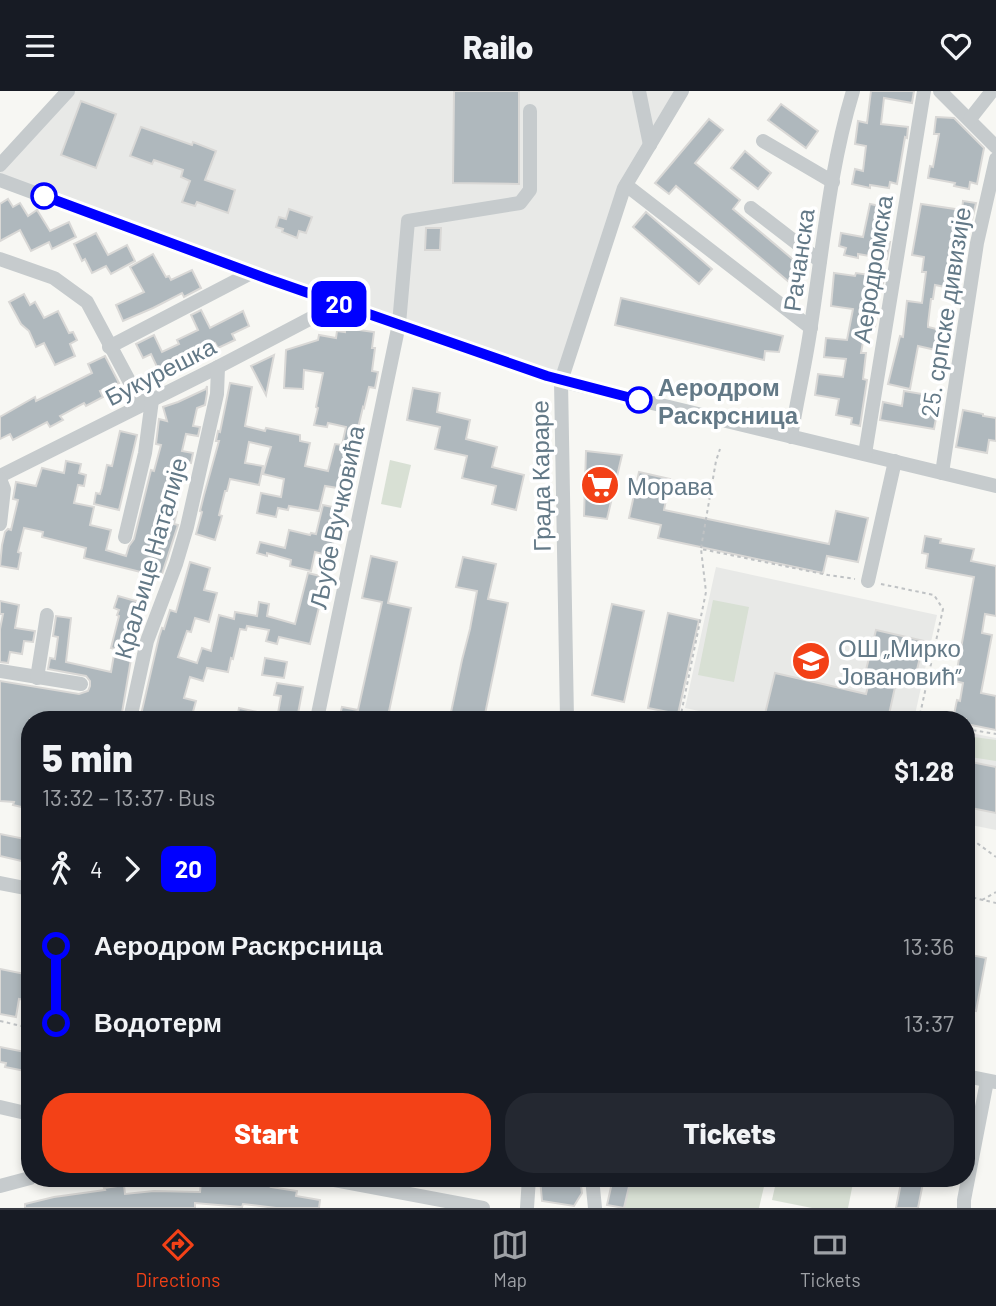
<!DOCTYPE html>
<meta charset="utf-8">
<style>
:root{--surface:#171b24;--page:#242831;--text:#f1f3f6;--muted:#9ea1a6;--line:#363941;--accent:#f34117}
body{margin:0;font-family:Barlow,sans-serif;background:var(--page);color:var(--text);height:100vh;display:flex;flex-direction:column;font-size:26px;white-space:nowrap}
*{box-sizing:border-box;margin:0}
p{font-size:23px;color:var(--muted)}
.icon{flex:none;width:38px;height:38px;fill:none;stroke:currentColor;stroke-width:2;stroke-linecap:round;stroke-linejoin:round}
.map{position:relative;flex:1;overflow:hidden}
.drawer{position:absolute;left:21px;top:620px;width:954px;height:476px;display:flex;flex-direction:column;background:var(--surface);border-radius:28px;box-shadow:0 4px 10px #0003}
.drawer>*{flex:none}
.badge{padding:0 14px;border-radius:10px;font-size:24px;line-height:46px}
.map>.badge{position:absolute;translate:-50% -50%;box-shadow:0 0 0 4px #fff}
.legs{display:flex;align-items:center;gap:10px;height:77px;padding:0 21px;font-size:23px}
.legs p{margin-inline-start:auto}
.overview{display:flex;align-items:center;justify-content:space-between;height:119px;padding:0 21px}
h1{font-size:38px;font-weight:800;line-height:52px}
.button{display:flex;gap:14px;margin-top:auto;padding:14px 21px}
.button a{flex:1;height:80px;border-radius:28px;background:var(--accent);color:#fff;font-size:28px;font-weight:800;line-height:80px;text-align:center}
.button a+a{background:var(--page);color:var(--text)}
ul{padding:0 21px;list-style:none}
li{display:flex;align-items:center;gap:24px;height:77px;font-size:26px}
li i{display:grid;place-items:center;width:10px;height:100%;margin:0 9px;background:currentColor}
li i::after{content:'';width:18px;height:18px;margin:-9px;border:5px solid;border-radius:50%;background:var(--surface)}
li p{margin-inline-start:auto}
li:first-child i{background:linear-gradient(#0000 50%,currentColor 0)}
li:last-child i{background:linear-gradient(currentColor 50%,#0000 0)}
header{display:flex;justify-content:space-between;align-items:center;height:91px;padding:0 21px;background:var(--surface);font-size:32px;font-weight:800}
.dock{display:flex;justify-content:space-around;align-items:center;height:98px;border-top:2px solid var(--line);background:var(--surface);font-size:19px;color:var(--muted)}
.dock a{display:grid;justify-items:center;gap:4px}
.dock .current{color:var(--accent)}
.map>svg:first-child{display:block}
.built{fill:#e8e9e7}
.green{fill:#d8e0d4}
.building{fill:#afb8bd;stroke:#d9d8d6;stroke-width:2}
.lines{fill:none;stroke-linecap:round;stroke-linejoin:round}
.path{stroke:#bfc2c4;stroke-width:2;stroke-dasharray:3.5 3.5;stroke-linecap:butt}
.minor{stroke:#c6cbcd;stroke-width:14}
.line-1-casing{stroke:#fff;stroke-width:16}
.line-1{stroke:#00f;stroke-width:10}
.stop-1-dot{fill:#fff;stroke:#00f;stroke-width:3.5}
.labels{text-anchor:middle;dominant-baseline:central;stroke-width:7;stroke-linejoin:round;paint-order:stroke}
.street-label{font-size:24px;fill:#637987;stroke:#fff}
.stop-label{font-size:24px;font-weight:bold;fill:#637987;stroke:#fff;text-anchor:start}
.poi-label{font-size:24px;fill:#637987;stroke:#fff;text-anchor:start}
</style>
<header><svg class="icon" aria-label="menu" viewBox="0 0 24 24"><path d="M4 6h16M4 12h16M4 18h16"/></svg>Railo<svg class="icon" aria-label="heart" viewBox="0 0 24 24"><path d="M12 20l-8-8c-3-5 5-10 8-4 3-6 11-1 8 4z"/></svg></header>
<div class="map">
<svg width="996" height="1117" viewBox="0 0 996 1117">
<rect width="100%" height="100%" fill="#f7f7f3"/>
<!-- built -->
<g class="built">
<path d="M68,0H682L624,97L561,290L0,89V74Z"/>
<path d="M716,476L937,524L914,628H737L685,617Z"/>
<path d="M966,641L996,647V739L966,733Z"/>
</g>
<!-- green -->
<g class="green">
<path d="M390,369L411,374L401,417L381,413Z"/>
<path d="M713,509L749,516L734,591L698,584Z"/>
<path d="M966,645L996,649V670L970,666L969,656L966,655Z"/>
<path d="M631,1087H766L759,1117H624Z"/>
<path d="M777,1087H854L848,1117H812L772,1109Z"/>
</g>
<!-- building -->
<g class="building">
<path d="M454,0H519V93L453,92Z"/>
<path d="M871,0H914L912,12L884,7L881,33L908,36L907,47L905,46L897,93L890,91L889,97L870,94V97L852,93L855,78L863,80L866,55L855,53L858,30L867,32Z"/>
<path d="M81,10L116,23L96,77L61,64Z"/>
<path d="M781,13L818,40L806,57L768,29Z"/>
<path d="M936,26L954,27L984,57L977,93L970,91L969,98L954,95L955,92L928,87L930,75L933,76L939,43H934Z"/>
<path d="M709,28L723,39L695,72L740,109L733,118L802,176L789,191L676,95L669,103L655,92Z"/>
<path d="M141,36L192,54L193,51L216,60L205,89L235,99L228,122L197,111L195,115L182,111L190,90L181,86L183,79L154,69L152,73L130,65Z"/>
<path d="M745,60L771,82L758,98L731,77Z"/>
<path d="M8,108L13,116L20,112L28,125L37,119L50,140L69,131L76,146L52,158L49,151L31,160L20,139L0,150V113Z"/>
<path d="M963,110L976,112L972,129H966L955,198L935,194L933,208H931L928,233V236L953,242L949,262L918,255L910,298L888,293L900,245L903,246L907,210L922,212L926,181H922L924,166L912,164L921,113L962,119Z"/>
<path d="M870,113L890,117L886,139L889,140L887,151H890L887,168L858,163V167L844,164L846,157L839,155L841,142L863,146Z"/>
<path d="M289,118L312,126L306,142L299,140L297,147L282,141L283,138L276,136L279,126L286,128Z"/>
<path d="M646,121L712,178L699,193L633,136Z"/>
<path d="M426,137H441L440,159H425Z"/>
<path d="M96,142L108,164L127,154L135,170L111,183L106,175L92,182L85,168L82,170L74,153Z"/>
<path d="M153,163L166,186L169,185L171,189L192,179L201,197L184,206L182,202L153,217L123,230L116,214L144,201L130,176Z"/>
<path d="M834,182L855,185L856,182L884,186L882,200L866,198L863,220L877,223L875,236L866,234L861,262H866L863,288L867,289L860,335L851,333L852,327L836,324L839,308L815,304L818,283L843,286L846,268L824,266L826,247L847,249L853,218L831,215Z"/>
<path d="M24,203L30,214L35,211L44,227L58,220L69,242L73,241L77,249L70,253L75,265L55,274L44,252L36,256L29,240L21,233L9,211Z"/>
<path d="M621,207L783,245L779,261L765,260L764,269L615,234Z"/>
<path d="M201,219L210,237L243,220L249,235L232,243L235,249L218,257L215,252L158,278L151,263L143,267L136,253L154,244L162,261L179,253L177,249L198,239L191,224Z"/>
<path d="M345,237L374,241L372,257H375L372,280L378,281L375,297L369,296L364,317L363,316L347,383L353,384L350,399L325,395L319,420L289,415L288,419L278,417L276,426L257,422L261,402L281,406L284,388L263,383L271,356L249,351L245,372L263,375L259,394L230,388L227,400H225L219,424L222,425L215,449L196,443L202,421L200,420L204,404L219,350H216L218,340L220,341L230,292L252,296L245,335L265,340L266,337L300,344V350L310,352L305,375L328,380L335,353L342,354L346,336L328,332L327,336L314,334L318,317L316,316L323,282L304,279L303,298L284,297L286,259L318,249L319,244L336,247L337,240L345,241Z"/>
<path d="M274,264L266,304L251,275Z"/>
<path d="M105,265L119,292L100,300L103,306L86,315L84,312L60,325L63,329L50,336L47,331L13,349L10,343L0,348V326L35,306L36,310L92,282L88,273Z"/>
<path d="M207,295V302L205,314L197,317L193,335L200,336L198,345L186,343L182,360L193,362L191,372L185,370L176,396L171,395L165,418L177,421L174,433L178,434L161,486L84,467L86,457L42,446L43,441L24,437L18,461L21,462L18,478L0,475L2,454L5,441L8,438L11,439L18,409L13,408L16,391L36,395L42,377L64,382L66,370L81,373L79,382L86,384L84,395L78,394L74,412L94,416L90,434L111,439L106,459L126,465L129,455L134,448L151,379L154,380L161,354L156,353L159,328L167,330L163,316L178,311L206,298Z"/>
<path d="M413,297L440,302L437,321L470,329L466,348L497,356L492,376L524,384L516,419L492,413L496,395L462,387L467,365L435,358L440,336L407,329Z"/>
<path d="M904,300L940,306L934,338L880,329L883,311L902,315Z"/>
<path d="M963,319L983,323V325L996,327V350L989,349L987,362L956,356Z"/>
<path d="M120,340L137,344L119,419L94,413L96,402L100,403L102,397L107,374L112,375Z"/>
<path d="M586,360L622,364L607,428L584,425Z"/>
<path d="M639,381L670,388L664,419L829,453L836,420L868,427L858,471L827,465L823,482L658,447L661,434L629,427Z"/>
<path d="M323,414L342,418L330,465L315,461L311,480L290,475L291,469L267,462V465L257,462L260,451L285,457L289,439L310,444L311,442L316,443Z"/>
<path d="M925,445L941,448L940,452L974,458L971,470L996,475V525L985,523L982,542L992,544L981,602L996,605V639L966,633V628H953L957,609L960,610L963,592L955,590L974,486L926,477L928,463L922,462Z"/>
<path d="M371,465L397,471L388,512L411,517L388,625L382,624V628H339L342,616L358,619L382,511L362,507Z"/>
<path d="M463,466L496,473L488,508L508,512L484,628H462L450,626L462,569L470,538L477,500L456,496Z"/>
<path d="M190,471L210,477L204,499L217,502L209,531L195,527L191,541L187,540L178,566L197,572L202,557L211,560L219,524L234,528L235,521L257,525L259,511L269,513L267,525L295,533L308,482L324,486L318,512H320L310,553L279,546L277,553L266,550L269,539L247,535L246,539L240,538L233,568L231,567L228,581L207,577L203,590L190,586L184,607L196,610L191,628H140L159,546L162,537L164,538L170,519L176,521Z"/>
<path d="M118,505L139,511L130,541L133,542L126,567L131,568L121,628H48L36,626L35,628H30V718L13,714L14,711L0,710V590L79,603L88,600L90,595V590L86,585L48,578L50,567L55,568L58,546L53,545L56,525L71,527L66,571L111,581L115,558L111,557L119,525L117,524L119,519L114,517Z"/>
<path d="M0,510L19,514L15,537L35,540L33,551L24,550L22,563L10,561L8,572L0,571V538L3,523H0Z"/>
<path d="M612,513L644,520L624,611L592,604Z"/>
<path d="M668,522L699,529L678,623L648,617Z"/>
<path d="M876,539L924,550L914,591L897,587L888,628H812L802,626V628H789L765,623L775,582L866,603L872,580L866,579Z"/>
<path d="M265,567L287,571L284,587L262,584Z"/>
<path d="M277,592L303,596L297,628H277L281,605L274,604Z"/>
<path d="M239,617L271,624V628H237Z"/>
<path d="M966,670L996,676V722L966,716Z"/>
<path d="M0,743L30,749V772L0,765Z"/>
<path d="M966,863L986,867L976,920L966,918Z"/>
<path d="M0,878L30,884V910L19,908L16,926L0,923Z"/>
<path d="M0,956L30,962V981L5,976L6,972L0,971Z"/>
<path d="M540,1087H580L582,1102L574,1115L542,1110Z"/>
<path d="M613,1087H631L624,1117L607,1114Z"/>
<path d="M902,1087H924L918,1117H896Z"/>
<path d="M228,1090L253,1094V1091L272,1094L271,1096L297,1100L296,1105L320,1109L319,1117H276L243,1113L242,1116L195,1112V1117H25V1113L54,1106L105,1099L104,1097L124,1094L125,1103L154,1100L200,1101L201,1091L227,1093Z"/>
</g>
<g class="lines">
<!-- path -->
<g class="path">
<path d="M701,457L716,370L720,358"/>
<path d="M881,493L934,504L943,518L919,628"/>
<path d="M680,628L706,501L701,458L828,484L855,488"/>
<path d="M966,638L996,643"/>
<path d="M966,744L996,766"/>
<path d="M966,805L996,812"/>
<path d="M982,809L996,801"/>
<path d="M0,930L30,937"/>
</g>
<!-- minor -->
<g class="minor">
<path d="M639,0L650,54"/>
<path d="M940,0L996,56"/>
<path d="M970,28L992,0"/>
<path d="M763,50L833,91"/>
<path d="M0,74L68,0"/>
<path d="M0,89L251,182L561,290L996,395"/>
<path d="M626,94L811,237"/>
<path d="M751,117L820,170"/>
<path d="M0,168L54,187L87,211L142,314"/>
<path d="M109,256L251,182"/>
<path d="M791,346C797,308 806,271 811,234C823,156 830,76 853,0"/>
<path d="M865,363L924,0"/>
<path d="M942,382L977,152L996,68"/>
<path d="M0,385L218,276L338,213"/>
<path d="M0,388L4,398L0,433"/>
<path d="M125,446L145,362L152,309"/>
<path d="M868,490L895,370"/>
<path d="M0,580L81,593"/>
<path d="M37,587L47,524"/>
<path d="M130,628L147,550L176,473L187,436L217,303L218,276"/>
<path d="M317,628L399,233L408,130L520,112L530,99V20"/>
<path d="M567,628L561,290L624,97L682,0"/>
<path d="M0,792L30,798"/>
<path d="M966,985L995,991"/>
<path d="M0,1016L30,1023"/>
<path d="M324,1087L483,1117"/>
<path d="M592,1087L595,1117"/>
<path d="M0,1095L30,1087"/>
<path d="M527,1117L529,1087"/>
<path d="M964,1117V1109L987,990"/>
</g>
</g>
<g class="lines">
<defs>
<path id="line-1" d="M44,105L268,188L547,285L639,309"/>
</defs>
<!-- line-1 casing -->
<use href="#line-1" class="line-1-casing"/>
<!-- line-1 -->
<use href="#line-1" class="line-1"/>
</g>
<!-- icons -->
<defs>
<symbol id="supermarket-disc" viewBox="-11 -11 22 22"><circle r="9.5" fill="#f34117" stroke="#fff"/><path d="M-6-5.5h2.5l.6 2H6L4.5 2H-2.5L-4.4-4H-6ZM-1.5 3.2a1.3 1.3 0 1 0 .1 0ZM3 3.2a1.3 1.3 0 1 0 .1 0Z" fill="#fff"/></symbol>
<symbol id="school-disc" viewBox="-11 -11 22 22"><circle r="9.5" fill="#f34117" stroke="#fff"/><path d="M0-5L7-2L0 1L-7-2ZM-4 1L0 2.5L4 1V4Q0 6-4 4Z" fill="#fff"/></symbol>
</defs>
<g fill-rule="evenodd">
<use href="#supermarket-disc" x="578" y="372" width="44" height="44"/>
<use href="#school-disc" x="789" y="548" width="44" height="44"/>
</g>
<!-- markers -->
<g class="stop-1-dot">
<circle cx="44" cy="105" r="12"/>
<circle cx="639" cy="309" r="12"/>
</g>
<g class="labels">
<!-- street labels -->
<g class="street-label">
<text transform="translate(798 169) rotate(-82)">Рачанска</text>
<text transform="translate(872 178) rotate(-81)">Аеродромска</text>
<text transform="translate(945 221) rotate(-81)">25. српске дивизије</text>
<text transform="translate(160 280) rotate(-27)">Букурешка</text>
<text transform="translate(540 385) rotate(-91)">Града Караре</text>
<text transform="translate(336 426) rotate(-78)">Љубе Вучковића</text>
<text transform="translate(150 467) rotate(-74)">Краљице Наталије</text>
</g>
<!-- stop labels -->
<g class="stop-label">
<text x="658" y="295">Аеродром<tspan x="658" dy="28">Раскрсница</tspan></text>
</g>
<!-- poi labels -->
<g class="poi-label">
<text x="627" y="394">Морава</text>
<text x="838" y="556">ОШ „Мирко<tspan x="838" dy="28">Јовановић”</tspan></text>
</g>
</g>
</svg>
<b class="badge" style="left:339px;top:213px;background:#00f;color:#fff">20</b>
<section class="drawer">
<div class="overview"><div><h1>5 min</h1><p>13:32 – 13:37 · Bus</p></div><b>$1.28</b></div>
<div class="legs"><svg class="icon" aria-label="walk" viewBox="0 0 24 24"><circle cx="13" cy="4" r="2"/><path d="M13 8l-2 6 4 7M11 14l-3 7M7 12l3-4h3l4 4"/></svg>4<svg class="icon" aria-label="forward" viewBox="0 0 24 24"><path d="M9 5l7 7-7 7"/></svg><b class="badge" style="background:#00f;color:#fff">20</b></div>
<ul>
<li><i style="color:#00f"></i><b>Аеродром Раскрсница</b><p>13:36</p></li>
<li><i style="color:#00f"></i><b>Водотерм</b><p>13:37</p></li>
</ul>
<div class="button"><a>Start</a><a>Tickets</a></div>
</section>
</div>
<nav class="dock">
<a class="current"><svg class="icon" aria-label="directions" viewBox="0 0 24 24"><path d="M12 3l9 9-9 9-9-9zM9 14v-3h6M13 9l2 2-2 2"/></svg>Directions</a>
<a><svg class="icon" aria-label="map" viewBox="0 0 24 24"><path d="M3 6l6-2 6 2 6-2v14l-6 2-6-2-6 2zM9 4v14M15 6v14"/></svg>Map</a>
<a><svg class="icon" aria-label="tickets" viewBox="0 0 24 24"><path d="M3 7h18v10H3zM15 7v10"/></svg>Tickets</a>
</nav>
